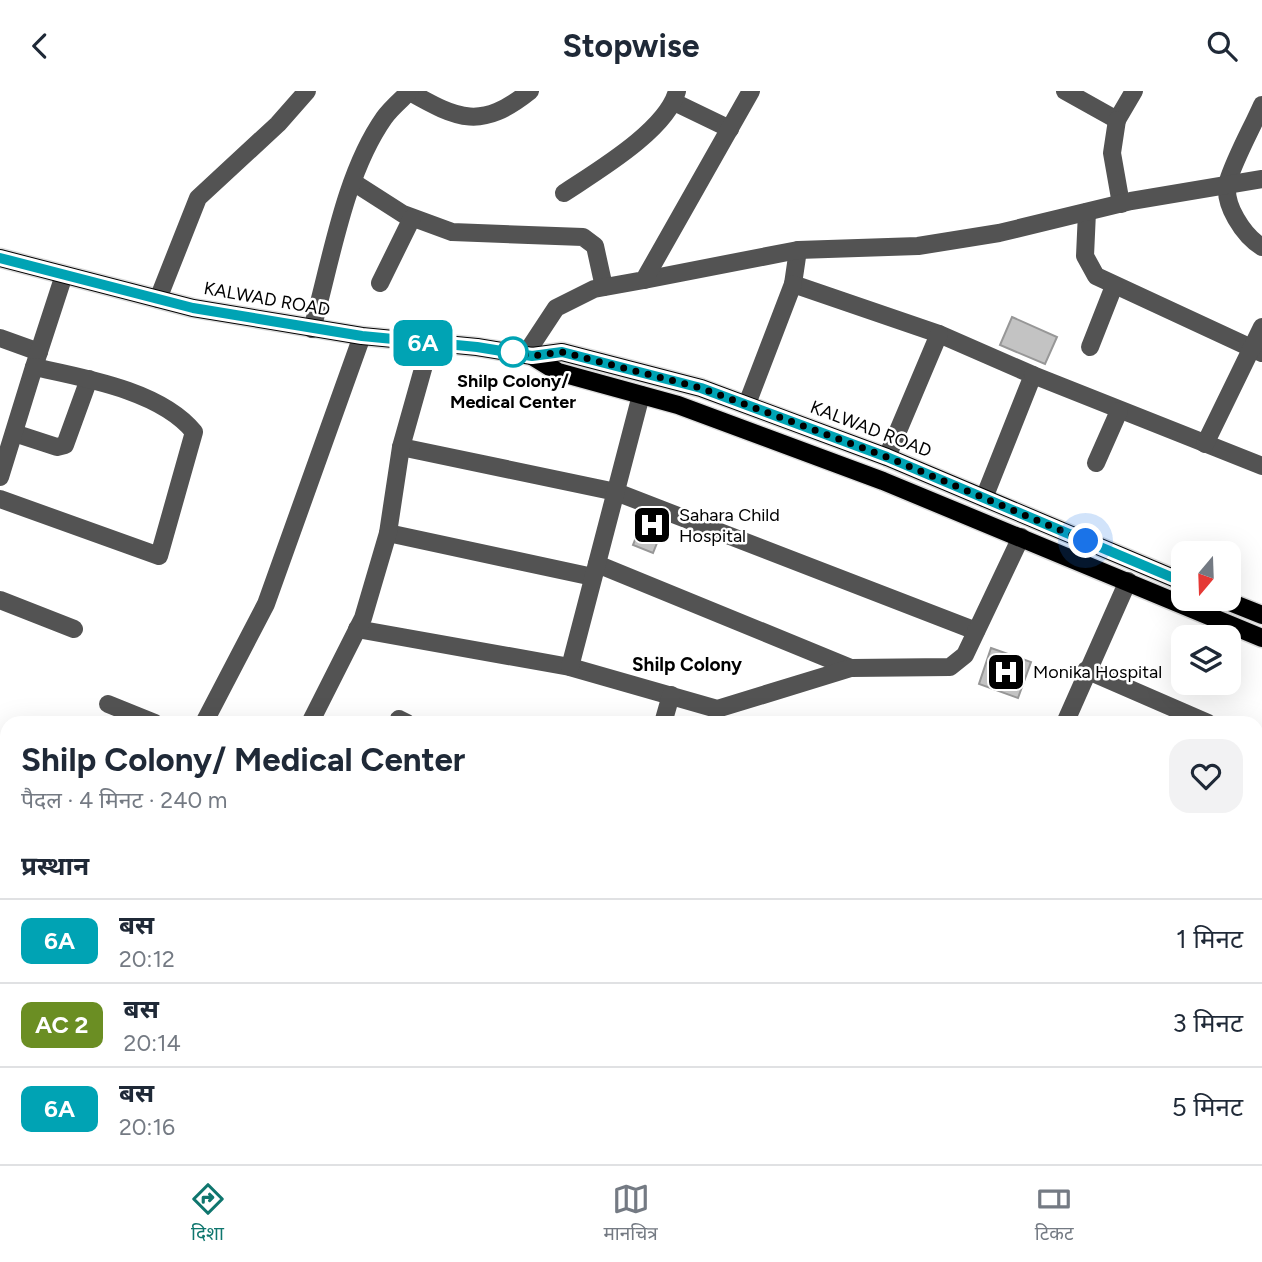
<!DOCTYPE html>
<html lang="hi">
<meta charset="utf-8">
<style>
:root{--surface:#fff;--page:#f2f2f3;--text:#1f2937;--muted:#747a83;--line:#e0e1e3;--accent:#0f766e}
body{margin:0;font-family:Figtree,"Noto Sans Devanagari",sans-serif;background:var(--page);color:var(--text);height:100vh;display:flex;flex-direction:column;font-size:26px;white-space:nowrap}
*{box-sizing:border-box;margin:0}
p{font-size:23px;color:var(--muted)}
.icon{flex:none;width:38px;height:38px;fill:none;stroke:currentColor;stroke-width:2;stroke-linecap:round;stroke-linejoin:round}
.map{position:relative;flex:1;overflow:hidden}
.sheet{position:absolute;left:0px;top:625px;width:1264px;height:450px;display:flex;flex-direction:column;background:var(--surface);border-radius:21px 21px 0 0;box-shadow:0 7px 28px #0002}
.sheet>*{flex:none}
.badge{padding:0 14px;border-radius:10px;font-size:24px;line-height:46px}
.needle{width:46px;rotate:199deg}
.controls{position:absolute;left:1171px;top:450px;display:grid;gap:14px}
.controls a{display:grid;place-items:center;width:70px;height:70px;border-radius:14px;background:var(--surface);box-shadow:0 7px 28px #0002;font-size:35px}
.you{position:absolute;width:35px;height:35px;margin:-18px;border:5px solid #fff;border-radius:50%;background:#1a73e8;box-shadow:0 0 0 10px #1a73e833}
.map>.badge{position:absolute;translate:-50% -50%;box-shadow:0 0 0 4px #fff}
h2{padding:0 21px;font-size:26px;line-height:63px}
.round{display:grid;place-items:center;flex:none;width:74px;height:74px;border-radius:21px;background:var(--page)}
.headline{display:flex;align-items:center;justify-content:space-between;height:119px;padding:0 21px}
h1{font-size:33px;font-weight:700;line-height:52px}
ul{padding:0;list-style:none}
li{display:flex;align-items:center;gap:21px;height:84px;padding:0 21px;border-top:2px solid var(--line)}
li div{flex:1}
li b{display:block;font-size:26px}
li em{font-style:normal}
li .badge{min-width:77px;font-weight:700;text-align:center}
header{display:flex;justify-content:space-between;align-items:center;height:91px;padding:0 21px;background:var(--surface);font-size:32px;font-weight:700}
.menu{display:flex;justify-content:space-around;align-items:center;height:98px;border-top:2px solid var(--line);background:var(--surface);font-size:19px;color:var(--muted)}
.menu a{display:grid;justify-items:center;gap:4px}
.menu .on{color:var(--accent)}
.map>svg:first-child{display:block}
.building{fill:#c3c3c3;stroke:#979797;stroke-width:2}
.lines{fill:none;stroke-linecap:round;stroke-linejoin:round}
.major-casing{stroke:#dbdbdb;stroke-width:21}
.minor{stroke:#535353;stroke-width:18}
.major{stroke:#000;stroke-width:18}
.line-casing{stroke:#fff;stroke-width:16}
.line{stroke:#00a3b4;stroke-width:10}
.walk{stroke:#000;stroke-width:7;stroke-dasharray:0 12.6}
.stop-dot{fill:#fff;stroke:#00a3b4;stroke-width:3.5}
.labels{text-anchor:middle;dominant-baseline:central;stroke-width:5;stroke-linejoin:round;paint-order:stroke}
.street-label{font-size:18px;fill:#000;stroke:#fff}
.stop-label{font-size:18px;font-weight:bold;fill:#000;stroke:#fff}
.poi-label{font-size:18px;fill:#000;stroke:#fff;text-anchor:start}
.neighbourhood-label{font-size:19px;font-weight:bold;fill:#000;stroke:#fff}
</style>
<header><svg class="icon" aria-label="back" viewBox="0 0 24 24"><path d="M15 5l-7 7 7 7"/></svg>Stopwise<svg class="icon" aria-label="search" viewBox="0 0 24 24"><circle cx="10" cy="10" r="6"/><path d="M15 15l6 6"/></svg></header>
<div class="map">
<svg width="1262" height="1073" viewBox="0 0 1262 1073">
<rect width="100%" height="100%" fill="#fff"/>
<!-- building -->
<g class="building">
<path d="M1012,226L1057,246L1045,273L1000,254Z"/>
<path d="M645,424L665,432L653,462L633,454Z"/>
<path d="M991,557L1031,571L1018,607L979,593Z"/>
</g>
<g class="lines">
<defs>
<g id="major">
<path d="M0,167L193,217L362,245L477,256L532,265L562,261L701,297L887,366L1183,491"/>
<path d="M532,265L558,281L678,314L883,390L1262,547"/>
<path d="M1222,508L1262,524"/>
</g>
</defs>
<!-- major casing -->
<use href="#major" class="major-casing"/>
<!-- minor -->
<g class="minor">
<path d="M408,0C459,29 481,39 530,0"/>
<path d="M1065,0L1117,29L1134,0"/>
<path d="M674,11L730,38"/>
<path d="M1262,14C1251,39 1236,65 1228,90C1222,113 1244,145 1262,156"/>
<path d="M1117,29L1112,62L1121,113"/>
<path d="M353,91L403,123L452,141L583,146L595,155L604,196"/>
<path d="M564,102C597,80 667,39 677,0"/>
<path d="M1087,121L1085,165L1096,185L1262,262"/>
<path d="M798,159L793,193L939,243L1033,284L984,407"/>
<path d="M644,189L798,159L918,155L999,142L1131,110L1262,88"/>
<path d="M380,192L412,127"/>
<path d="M158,208L198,107L278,33L307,0"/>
<path d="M312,238C331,171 344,84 384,27C391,17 401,9 410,0"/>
<path d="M0,247L39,261"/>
<path d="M1090,256L1114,195"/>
<path d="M525,264L556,217L594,198L644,189L751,0"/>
<path d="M34,276L64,184"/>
<path d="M1033,284L1262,375"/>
<path d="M747,313L793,193"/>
<path d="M14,342L57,356L65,354L89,288"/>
<path d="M1205,353L1262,236"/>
<path d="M401,356L616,401L976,540"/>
<path d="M887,366L939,243"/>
<path d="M1096,372L1119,320"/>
<path d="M0,386L34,276C85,287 161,300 194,341L159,465L0,408"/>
<path d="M388,442L593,486"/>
<path d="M597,473L851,577"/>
<path d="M0,509L74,538"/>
<path d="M357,538L570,576L717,618L851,577L950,576L965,564L1021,446"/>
<path d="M570,576L641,304"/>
<path d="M1086,579L1208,632"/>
<path d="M108,613L155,632"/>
<path d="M204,632L266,513L362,245"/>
<path d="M310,632L363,527L388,442L401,356L430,253"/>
<path d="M398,632L399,628L407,632"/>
<path d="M663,632L671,604"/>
<path d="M1065,632L1128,490"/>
<path d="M1256,653L1262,655"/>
<path d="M0,684L7,692"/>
<path d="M1256,730L1262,719"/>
<path d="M0,747L7,738"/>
<path d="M1256,870L1261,872L1256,890"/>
<path d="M0,911L7,903"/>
<path d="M494,1068L503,1073"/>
<path d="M27,1073L32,1068"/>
<path d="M151,1073L155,1068"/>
<path d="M290,1073L294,1068"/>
<path d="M463,1073L468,1068"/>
<path d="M608,1073L610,1068"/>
<path d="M743,1073L746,1068"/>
<path d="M875,1073L878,1068"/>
<path d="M1003,1073L1006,1068"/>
<path d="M1120,1073L1122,1068"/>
<path d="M1223,1073L1225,1068"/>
</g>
<!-- major -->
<use href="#major" class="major"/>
</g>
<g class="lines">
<defs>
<path id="line" d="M0,167L193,217L362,245L477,256L532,265L562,261L701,297L887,366L1183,491"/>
</defs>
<!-- line casing -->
<use href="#line" class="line-casing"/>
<!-- line -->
<use href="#line" class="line"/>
<!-- walk -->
<path class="walk" d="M513,261L532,265L562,261L701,297L887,366L1086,450"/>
</g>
<!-- icons -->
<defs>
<symbol id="hospital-square" viewBox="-11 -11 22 22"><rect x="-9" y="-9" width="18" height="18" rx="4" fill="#000" stroke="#fff"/><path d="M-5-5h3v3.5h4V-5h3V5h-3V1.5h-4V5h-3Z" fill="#fff"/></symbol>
</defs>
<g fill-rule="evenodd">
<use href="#hospital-square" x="630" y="412" width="44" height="44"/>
<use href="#hospital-square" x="984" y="559" width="44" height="44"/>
</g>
<!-- markers -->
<circle class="stop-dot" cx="513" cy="261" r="14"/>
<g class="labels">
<!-- street labels -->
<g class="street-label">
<text transform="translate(267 208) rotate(10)">KALWAD ROAD</text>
<text transform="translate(871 338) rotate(21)">KALWAD ROAD</text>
</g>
<!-- stop labels -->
<g class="stop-label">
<text x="513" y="290">Shilp Colony/<tspan x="513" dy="21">Medical Center</tspan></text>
</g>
<!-- poi labels -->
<g class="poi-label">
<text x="679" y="424">Sahara Child<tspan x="679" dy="21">Hospital</tspan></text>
<text x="1033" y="581">Monika Hospital</text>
</g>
<!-- neighbourhood labels -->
<g class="neighbourhood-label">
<text x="687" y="573">Shilp Colony</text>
</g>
</g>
</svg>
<div class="controls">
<a><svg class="needle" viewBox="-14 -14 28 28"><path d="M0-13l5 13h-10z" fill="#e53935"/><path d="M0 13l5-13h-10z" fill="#747a83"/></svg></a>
<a><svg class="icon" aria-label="layers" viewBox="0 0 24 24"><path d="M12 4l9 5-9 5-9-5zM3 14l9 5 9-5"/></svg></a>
</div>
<div class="you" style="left:1086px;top:450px"></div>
<b class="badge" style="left:423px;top:252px;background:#00a3b4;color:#fff">6A</b>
<section class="sheet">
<div class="headline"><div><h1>Shilp Colony/ Medical Center</h1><p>पैदल · 4 मिनट · 240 m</p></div><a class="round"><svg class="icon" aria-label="heart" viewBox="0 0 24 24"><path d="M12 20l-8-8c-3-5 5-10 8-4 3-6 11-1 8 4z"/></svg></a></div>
<h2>प्रस्थान</h2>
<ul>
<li><span class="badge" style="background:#00a3b4;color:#fff">6A</span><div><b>बस</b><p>20:12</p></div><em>1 मिनट</em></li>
<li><span class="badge" style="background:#6b8e23;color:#fff">AC 2</span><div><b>बस</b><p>20:14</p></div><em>3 मिनट</em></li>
<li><span class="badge" style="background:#00a3b4;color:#fff">6A</span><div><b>बस</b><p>20:16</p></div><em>5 मिनट</em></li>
</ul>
</section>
</div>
<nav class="menu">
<a class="on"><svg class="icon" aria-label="directions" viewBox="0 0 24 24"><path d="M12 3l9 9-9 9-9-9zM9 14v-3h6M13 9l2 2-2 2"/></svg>दिशा</a>
<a><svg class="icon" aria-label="map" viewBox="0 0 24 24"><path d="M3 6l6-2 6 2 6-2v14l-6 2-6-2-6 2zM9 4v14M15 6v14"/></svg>मानचित्र</a>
<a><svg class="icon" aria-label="tickets" viewBox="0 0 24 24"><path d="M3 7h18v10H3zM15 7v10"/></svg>टिकट</a>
</nav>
